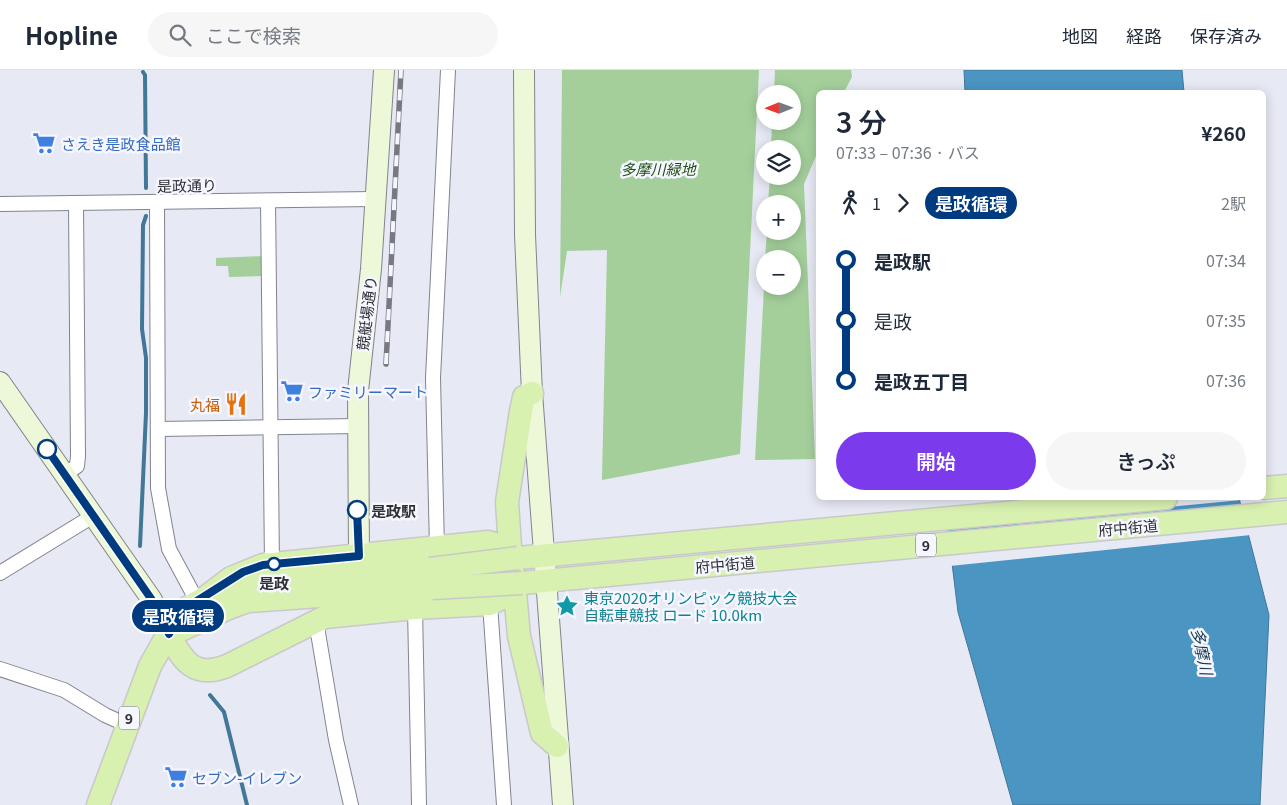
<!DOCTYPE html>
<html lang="ja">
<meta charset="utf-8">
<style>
:root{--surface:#fff;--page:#f6f6f7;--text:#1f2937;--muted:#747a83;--line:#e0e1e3;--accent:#7c3aed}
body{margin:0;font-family:Georgia,"Noto Sans JP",serif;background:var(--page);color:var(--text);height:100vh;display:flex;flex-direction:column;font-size:19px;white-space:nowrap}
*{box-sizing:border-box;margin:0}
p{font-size:16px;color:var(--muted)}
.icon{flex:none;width:28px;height:28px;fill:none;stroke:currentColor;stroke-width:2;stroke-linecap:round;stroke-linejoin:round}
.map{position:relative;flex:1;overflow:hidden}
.drawer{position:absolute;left:816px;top:20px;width:450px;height:410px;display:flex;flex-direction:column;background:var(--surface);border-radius:8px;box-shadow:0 2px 12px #0003}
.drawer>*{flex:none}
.badge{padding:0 10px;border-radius:16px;font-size:18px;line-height:32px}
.needle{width:32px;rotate:269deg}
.controls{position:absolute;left:756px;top:15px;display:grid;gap:10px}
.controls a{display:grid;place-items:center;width:45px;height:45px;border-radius:50%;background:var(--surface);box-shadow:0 2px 12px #0003;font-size:25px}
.map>.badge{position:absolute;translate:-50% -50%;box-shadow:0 0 0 2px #fff}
.legs{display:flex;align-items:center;gap:8px;height:55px;padding:0 20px;font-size:16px}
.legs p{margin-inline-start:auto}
.head{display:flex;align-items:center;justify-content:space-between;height:85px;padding:0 20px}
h1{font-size:28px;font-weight:600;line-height:38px}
.primary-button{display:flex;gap:10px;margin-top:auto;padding:10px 20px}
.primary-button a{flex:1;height:58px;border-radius:30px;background:var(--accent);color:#fff;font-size:20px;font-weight:600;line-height:58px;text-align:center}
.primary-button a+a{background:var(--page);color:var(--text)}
ul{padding:0 20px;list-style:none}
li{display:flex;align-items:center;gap:18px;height:60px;font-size:19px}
li i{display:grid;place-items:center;width:8px;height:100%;margin:0 6px;background:currentColor}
li i::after{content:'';width:12px;height:12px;margin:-6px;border:4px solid;border-radius:50%;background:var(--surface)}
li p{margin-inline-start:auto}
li:first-child i{background:linear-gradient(#0000 50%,currentColor 0)}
li:last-child i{background:linear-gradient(currentColor 50%,#0000 0)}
header{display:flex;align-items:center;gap:30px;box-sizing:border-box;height:70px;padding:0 25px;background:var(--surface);border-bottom:1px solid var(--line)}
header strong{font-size:24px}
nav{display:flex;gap:28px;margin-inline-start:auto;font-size:18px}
.search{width:350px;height:45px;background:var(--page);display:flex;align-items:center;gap:12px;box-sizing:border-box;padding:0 18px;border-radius:28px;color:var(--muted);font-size:19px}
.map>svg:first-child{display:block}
.green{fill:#a4cf9b}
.water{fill:#4b95c3;stroke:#437798}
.pier{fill:#e7e9f4}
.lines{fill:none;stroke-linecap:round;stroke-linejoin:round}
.stream{stroke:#437798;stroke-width:4}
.street-casing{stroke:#82848d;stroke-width:16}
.secondary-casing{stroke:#82848d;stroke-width:22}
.primary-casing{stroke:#c9c9ca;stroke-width:25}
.street{stroke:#fff;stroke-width:14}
.secondary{stroke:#ecf8d8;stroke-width:20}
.primary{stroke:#d8f0b0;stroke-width:22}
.rail-casing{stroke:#787980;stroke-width:5.5}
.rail{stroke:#f5f6ff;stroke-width:4;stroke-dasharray:11;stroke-linecap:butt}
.primary-bridge-casing{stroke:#c9c9ca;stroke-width:25;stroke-linecap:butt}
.primary-bridge{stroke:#d8f0b0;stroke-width:22}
.line-1-casing{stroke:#fff;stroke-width:11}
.line-1{stroke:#003b80;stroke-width:8}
.stop-1-dot{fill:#fff;stroke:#003b80;stroke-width:2.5}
.labels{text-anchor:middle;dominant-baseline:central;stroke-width:5;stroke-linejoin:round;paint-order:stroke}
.shield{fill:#f5f6ff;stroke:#6a6b71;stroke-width:1}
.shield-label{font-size:14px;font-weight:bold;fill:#2f3034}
.shop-label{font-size:15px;fill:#366cbe;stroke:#f5f6ff;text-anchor:start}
.park-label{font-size:15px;font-style:italic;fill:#1f5014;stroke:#f5f6ff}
.street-label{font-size:15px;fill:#2f3034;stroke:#f5f6ff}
.food-label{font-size:15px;fill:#c56008;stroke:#f5f6ff;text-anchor:end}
.stop-label{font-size:15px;font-weight:bold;fill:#2f3034;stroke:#f5f6ff;text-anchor:start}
.culture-label{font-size:15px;fill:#0d838f;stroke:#f5f6ff;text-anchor:start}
.water-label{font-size:16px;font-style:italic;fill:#1a3a4e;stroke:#f5f6ff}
</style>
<header>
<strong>Hopline</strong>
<div class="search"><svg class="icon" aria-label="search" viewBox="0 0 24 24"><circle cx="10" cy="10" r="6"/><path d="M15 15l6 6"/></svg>ここで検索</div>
<nav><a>地図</a><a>経路</a><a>保存済み</a></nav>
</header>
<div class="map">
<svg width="1287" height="735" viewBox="0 0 1287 735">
<rect width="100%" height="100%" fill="#e7e9f4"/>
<!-- green -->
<g class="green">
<path d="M562,0H759L740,384L602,410L607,180L567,181L560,227Z"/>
<path d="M775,0H851L852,7L844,22H819V79L804,114L815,389L755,390L765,197V216H792V189H765L767,161H792V134H768L770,106H792V79H771L772,51H792V24H774Z"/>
<path d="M263,186V206L229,207L228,196H216V188Z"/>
</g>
<!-- water -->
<g class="water">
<path d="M964,0H1182L1184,22H965Z"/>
<path d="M944,428H1239L1269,545L1260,735H1013L958,542Z"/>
</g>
<!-- pier -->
<g class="pier">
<path d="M970,428H1241L1242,430L946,458L942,430Z"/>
<path d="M1244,438L1251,465L950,496L946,464Z"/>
</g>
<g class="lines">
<!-- stream -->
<g class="stream">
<path d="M143,2L145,5L146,118"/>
<path d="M140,476L146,343V288L142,259L143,155L146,146"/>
<path d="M210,625L224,642L247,735"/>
</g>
<defs>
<g id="street">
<path d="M268,131L272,494"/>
<path d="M157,132L158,418L169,479L197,531"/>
<path d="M0,134L375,129"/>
<path d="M158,359L358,356"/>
<path d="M65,405L77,396L78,386L76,133"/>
<path d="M437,478L433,308L448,0"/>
<path d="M0,503L93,446"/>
<path d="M490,534L504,735"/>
<path d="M415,538L419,735"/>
<path d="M316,551L336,670L351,735"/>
<path d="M0,599L64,620L105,645L127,655"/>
</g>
<g id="secondary">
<path d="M524,0L525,165L532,323L563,735"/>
<path d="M0,312L152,530L169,565"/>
<path d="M359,487L358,321L371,199L384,0"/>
</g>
<g id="primary">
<path d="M1264,418L1287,416"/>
<path d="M518,488L1166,428"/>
<path d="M511,491L507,432L521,341L524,327L532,323"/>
<path d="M514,511L519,566L542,663L557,676"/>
<path d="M522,513L1287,442"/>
<path d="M169,565C183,591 194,609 227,596L325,547L415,538L490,534L500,529L514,511C511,492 509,477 488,472L263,495L231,508L206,527"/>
<path d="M169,565C196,555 220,539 249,531L432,518"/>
<path d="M98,735L150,596L181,541L218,521L245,515L430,499"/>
</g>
</defs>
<!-- street casing -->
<use href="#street" class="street-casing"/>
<!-- secondary casing -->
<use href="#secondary" class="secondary-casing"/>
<!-- primary casing -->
<use href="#primary" class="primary-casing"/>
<!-- street -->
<use href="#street" class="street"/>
<!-- secondary -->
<use href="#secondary" class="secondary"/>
<!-- primary -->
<use href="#primary" class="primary"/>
<defs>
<path id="rail" d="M386,294L401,0"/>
</defs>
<!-- rail casing -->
<use href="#rail" class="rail-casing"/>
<!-- rail -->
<use href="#rail" class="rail"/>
<defs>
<g id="primary-bridge">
<path d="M430,499L518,488"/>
<path d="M432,518L522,513"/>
</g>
</defs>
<!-- primary-bridge casing -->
<use href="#primary-bridge" class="primary-bridge-casing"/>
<!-- primary-bridge -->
<use href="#primary-bridge" class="primary-bridge"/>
</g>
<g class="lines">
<defs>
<path id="line-1" d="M47,379L152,530L169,564L181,541L243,502L263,495L359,486L357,440"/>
</defs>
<!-- line-1 casing -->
<use href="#line-1" class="line-1-casing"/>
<!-- line-1 -->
<use href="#line-1" class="line-1"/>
</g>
<!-- icons -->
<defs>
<symbol id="supermarket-bare" viewBox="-9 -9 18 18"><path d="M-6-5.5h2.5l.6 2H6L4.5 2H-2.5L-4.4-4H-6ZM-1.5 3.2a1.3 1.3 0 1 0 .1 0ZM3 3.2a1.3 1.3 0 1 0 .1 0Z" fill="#3f7fe0" stroke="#f5f6ff" stroke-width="2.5" paint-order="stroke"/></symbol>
<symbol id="restaurant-bare" viewBox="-9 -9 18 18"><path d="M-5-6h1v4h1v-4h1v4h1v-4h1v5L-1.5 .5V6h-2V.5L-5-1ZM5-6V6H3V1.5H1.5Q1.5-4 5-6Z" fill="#e8710a" stroke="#f5f6ff" stroke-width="2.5" paint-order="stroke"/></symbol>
<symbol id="sight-bare" viewBox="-9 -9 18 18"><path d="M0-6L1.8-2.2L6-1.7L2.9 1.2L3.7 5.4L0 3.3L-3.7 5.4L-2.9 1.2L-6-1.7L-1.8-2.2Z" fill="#0f9aa8" stroke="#f5f6ff" stroke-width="2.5" paint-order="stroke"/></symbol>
</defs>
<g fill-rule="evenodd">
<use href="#supermarket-bare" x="28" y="57" width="32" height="32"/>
<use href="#supermarket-bare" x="276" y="305" width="32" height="32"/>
<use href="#restaurant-bare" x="220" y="318" width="32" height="32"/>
<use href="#sight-bare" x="551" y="520" width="32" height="32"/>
<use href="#supermarket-bare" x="160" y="691" width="32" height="32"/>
</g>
<!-- markers -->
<g class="stop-1-dot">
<circle cx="47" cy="379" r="9"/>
<circle cx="357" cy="440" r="9"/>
<circle cx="274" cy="494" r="6"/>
</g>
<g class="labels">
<!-- shield labels -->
<g class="shield">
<rect x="916" y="463.5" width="20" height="23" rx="4"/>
<rect x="119" y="636.5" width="20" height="23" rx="4"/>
</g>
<g class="shield-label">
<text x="926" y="475">9</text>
<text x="129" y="648">9</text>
</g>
<!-- shop labels -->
<g class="shop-label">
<text x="61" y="73">さえき是政食品館</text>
<text x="308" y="321">ファミリーマート</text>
<text x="192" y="707">セブン-イレブン</text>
</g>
<!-- park labels -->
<g class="park-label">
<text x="658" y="98">多摩川緑地</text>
</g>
<!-- street labels -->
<g class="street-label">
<text transform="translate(187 115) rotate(-1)">是政通り</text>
<text transform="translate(366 243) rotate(-83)">競艇場通り</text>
<text transform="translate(1128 457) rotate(-5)">府中街道</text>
<text transform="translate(725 494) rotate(-5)">府中街道</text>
</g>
<!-- food labels -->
<g class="food-label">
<text x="220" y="334">丸福</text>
</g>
<!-- stop labels -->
<g class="stop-label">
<text x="371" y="440">是政駅</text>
<text x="274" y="512" text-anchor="middle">是政</text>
</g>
<!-- culture labels -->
<g class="culture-label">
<text x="584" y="527">東京2020オリンピック競技大会<tspan x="584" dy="17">自転車競技 ロード 10.0km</tspan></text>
</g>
<!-- water labels -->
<g class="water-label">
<text transform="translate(1203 581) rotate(78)">多摩川</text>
</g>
</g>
</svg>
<div class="controls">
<a><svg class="needle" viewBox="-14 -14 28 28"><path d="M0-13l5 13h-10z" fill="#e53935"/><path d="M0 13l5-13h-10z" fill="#747a83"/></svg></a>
<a><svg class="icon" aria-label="layers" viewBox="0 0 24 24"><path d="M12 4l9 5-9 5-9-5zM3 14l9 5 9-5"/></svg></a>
<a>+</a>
<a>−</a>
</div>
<b class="badge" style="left:178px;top:546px;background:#003b80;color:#fff">是政循環</b>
<section class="drawer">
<div class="head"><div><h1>3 分</h1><p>07:33 – 07:36 · バス</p></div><b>¥260</b></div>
<div class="legs"><svg class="icon" aria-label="walk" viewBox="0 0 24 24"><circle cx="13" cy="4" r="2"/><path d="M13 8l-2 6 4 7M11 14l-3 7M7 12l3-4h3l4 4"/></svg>1<svg class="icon" aria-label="forward" viewBox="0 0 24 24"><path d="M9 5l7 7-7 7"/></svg><b class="badge" style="background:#003b80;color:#fff">是政循環</b><p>2駅</p></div>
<ul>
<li><i style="color:#003b80"></i><b>是政駅</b><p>07:34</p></li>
<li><i style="color:#003b80"></i><span>是政</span><p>07:35</p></li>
<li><i style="color:#003b80"></i><b>是政五丁目</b><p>07:36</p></li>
</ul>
<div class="primary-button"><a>開始</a><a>きっぷ</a></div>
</section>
</div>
